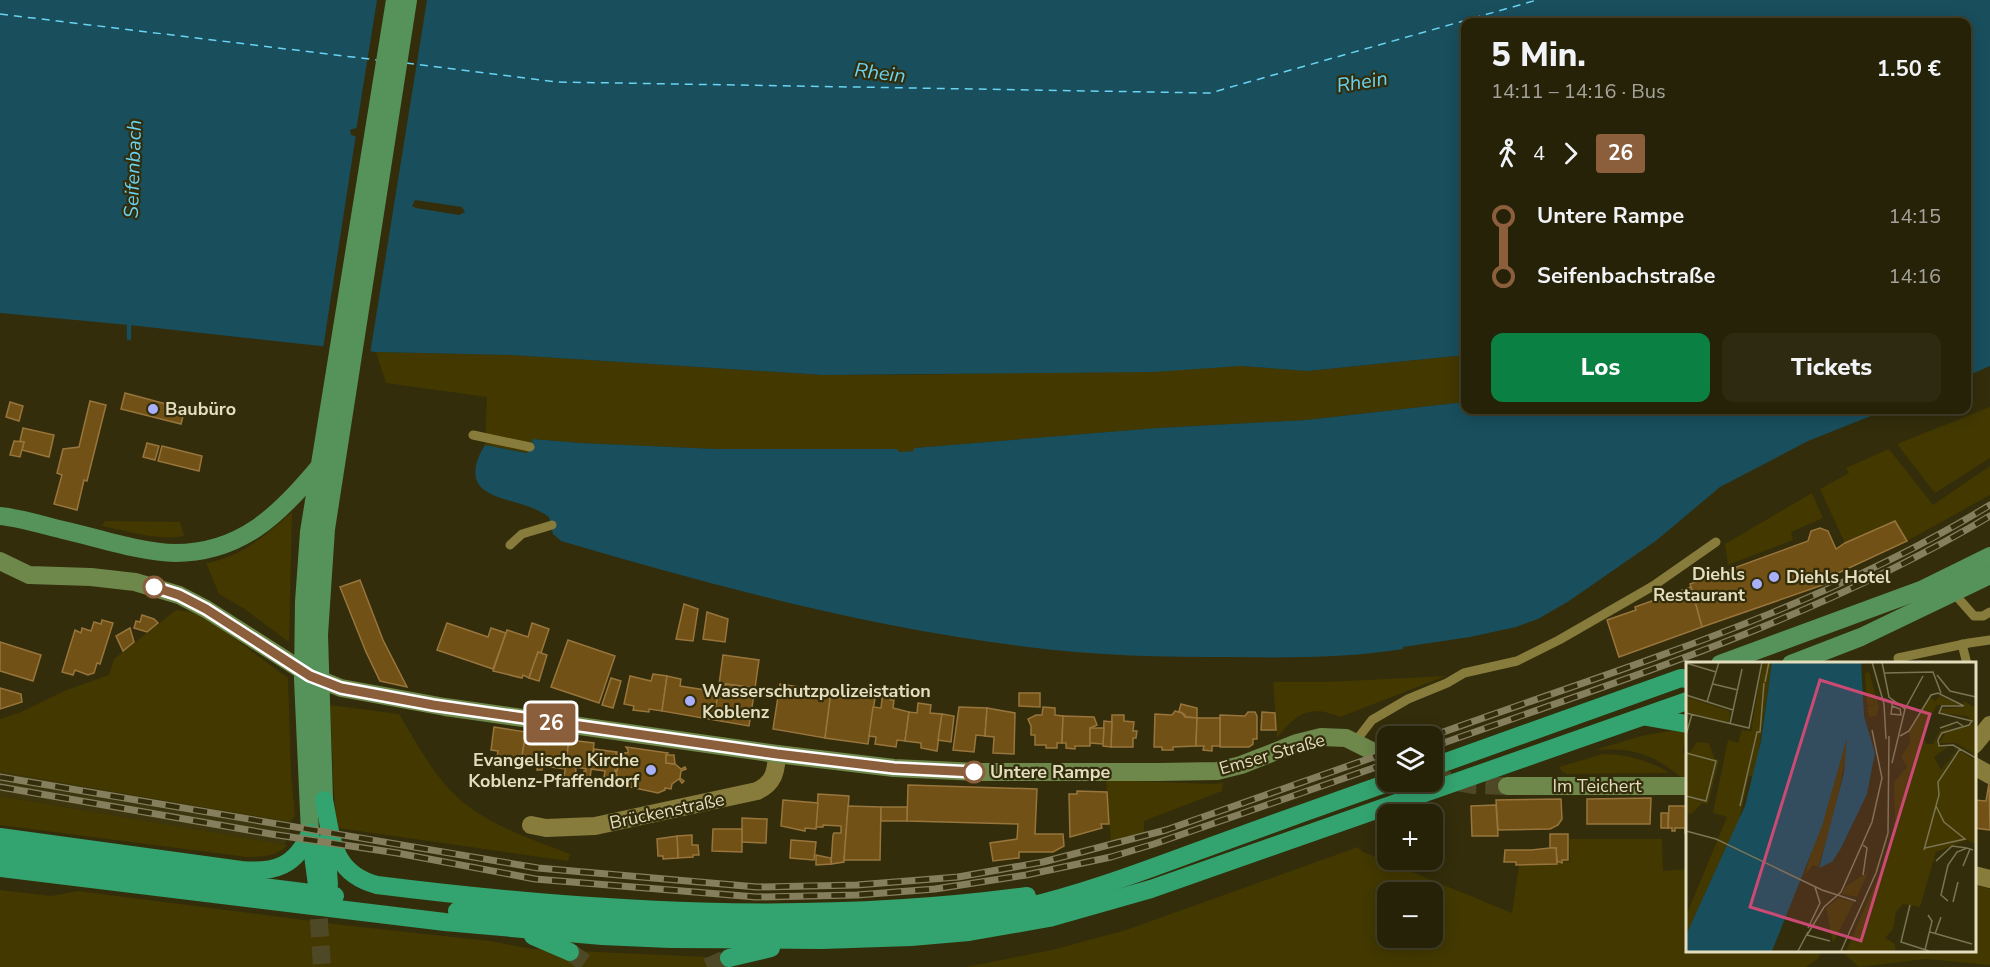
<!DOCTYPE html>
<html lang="de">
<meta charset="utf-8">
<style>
:root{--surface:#262208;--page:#2e2a12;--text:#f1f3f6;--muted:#a4a49c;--line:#423f29;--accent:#0b8043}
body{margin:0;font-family:"Nunito Sans",sans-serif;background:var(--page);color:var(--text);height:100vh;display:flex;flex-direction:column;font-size:22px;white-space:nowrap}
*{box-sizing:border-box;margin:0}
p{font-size:20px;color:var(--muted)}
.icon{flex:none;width:33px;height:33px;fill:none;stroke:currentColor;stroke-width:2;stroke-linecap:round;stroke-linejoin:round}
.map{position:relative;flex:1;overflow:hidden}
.details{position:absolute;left:1461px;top:18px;width:510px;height:396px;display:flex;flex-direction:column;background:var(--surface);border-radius:12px;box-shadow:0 3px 15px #0003,0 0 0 2px var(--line)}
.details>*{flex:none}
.badge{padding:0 12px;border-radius:4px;font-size:21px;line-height:39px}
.buttons{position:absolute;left:1377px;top:726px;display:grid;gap:12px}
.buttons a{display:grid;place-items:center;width:66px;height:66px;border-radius:12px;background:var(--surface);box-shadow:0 3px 15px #0003,0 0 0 2px var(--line);font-size:30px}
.map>.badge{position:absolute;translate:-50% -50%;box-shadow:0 0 0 3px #fff}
.legs{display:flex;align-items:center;gap:9px;height:66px;padding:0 30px;font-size:20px}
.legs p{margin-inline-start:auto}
.head{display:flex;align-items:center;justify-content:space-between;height:102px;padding:0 30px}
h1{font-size:33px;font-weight:800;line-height:45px}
.button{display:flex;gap:12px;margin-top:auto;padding:12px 30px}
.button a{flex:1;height:69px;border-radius:12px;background:var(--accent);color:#fff;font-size:24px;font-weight:800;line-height:69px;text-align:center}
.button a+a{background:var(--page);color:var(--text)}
ul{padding:0 30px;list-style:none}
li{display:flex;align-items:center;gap:21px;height:60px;font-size:22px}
li i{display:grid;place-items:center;width:9px;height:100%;margin:0 8px;background:currentColor}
li i::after{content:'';width:15px;height:15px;margin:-8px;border:4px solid;border-radius:50%;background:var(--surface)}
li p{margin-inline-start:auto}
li:first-child i{background:linear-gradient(#0000 50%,currentColor 0)}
li:last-child i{background:linear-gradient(currentColor 50%,#0000 0)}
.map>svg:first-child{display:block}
.built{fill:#3c350d}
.green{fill:#423800;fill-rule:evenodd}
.water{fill:#194e5c;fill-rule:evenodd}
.pier{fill:#332d0b}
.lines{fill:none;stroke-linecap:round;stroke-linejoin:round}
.stream{stroke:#194e5c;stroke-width:4.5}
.ferry{stroke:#68d3f2;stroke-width:1.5;stroke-dasharray:8 6;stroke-linecap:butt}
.building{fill:#715115;stroke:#97753d;stroke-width:1.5}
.secondary-tunnel{stroke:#4e4826;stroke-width:18;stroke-dasharray:18 9;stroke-linecap:butt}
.highway-tunnel{stroke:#4e4826;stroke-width:18;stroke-dasharray:18 9;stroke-linecap:butt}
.lane{stroke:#887c3d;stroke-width:9}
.street{stroke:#887c3d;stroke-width:18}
.secondary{stroke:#6e884c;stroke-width:18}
.primary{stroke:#55935b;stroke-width:18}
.highway{stroke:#33a36f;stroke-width:18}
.rail-casing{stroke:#857f5e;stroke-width:7}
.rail{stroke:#332d0b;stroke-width:4.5;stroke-dasharray:14;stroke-linecap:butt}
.line-1-casing{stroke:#fff;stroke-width:14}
.line-1{stroke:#8b5e3c;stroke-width:9}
.poi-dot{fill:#a8b0fc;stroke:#332d0b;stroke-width:2}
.stop-1-dot{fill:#fff;stroke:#8b5e3c;stroke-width:3}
.labels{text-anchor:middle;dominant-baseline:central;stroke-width:4.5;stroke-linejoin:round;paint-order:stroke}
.poi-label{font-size:18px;font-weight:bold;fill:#e4debe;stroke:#332d0b;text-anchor:start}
.street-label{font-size:18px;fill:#e4debe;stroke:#332d0b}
.stop-label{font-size:18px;font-weight:bold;fill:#e4debe;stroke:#332d0b;text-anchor:start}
.water-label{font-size:20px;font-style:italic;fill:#68d3f2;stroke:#332d0b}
.inset-river{fill:none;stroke:#194e5c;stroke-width:3}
.inset-road{fill:none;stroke:#7a7453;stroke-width:1.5}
.view{fill:#ca4a74;fill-opacity:0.15;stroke:#ca4a74;stroke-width:3}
.inset-edge{fill:none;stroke:#e4debe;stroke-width:3}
</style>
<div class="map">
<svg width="1990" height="967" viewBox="0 0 1990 967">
<rect width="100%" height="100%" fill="#332d0b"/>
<!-- built -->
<path class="built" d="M0,772L290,822V833L284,845L0,796Z"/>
<!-- green -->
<g class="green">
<path d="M376,352L511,355L823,375H914L1241,366L1308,371L1465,355L1466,402L1306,420L1157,428L915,448L914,451L898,452L897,449H717L581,443L533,439L527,453L485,445L487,397L386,383Z"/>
<path d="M1990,407V458L1935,493L1897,444Z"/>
<path d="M1889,449L1933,505L1990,466V495L1907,541L1895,522L1845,543L1820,489L1849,473L1846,468Z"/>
<path d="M1812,493L1823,518L1791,532L1793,540L1728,565L1725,544Z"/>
<path d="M292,512L289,642L243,608L219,594L206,563C241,557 266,535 292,512Z"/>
<path d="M105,521L180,522L184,536C157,541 128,531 102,526Z"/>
<path d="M176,610L200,613L288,678L291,773L295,816L290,822L0,772V719L21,712L64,691L109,675L114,659Z"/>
<path d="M1446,676L1340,717C1310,704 1295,714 1277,738L1273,682H1327Z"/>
<path d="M330,705L399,714C415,740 430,769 451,791C483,824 529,838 570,854L568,861L338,828L335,812Z"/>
<path d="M1675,730L1687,732L1683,751L1687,763V777L1682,778C1653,754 1631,747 1595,750L1641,736Z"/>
<path d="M1603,754C1627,754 1645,760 1667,771V773L1567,774L1562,772L1559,767Z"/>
<path d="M1106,780L1216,784L1223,782L1222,791L1144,821V833L1111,842Z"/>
<path d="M0,796L287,845C277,857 260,857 246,857L0,825Z"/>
<path d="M1569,839H1662L1663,871L1687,869V950L1820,951L1819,958L1806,967H966L1052,950L1126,930L1358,847L1361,851L1512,913L1519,865L1557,861L1570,862ZM1388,892H1432V938H1388Z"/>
<path d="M1974,885L1990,889V965L1926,959L1859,967L1841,951L1974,950Z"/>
<path d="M0,890L51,896L78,891L343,925L490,941L532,949L710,957L730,967H0Z"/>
</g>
<!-- water -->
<g class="water">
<path d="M0,0H1990V366L1967,376L1966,22H1466L1465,355L1308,371L1241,366L1153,372L823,375L511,355L376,352L129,325L0,313ZM356,128L400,135L401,142L354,136L351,135L350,130ZM415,200L462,207L465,212L459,215L416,208L412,206Z"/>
<path d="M1465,402L1466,410H1886L1808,441L1720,487L1657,540L1569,601L1538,619L1516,627L1470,637L1403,647V649C1346,658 1288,658 1231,657C1164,657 1095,656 1028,647C868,628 715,586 561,541L553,534L549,517C529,502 499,502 483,489C469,478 477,457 485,445L527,453L533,439L581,443L717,449H897L899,452L914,451V448L1157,428L1306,420Z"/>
</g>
<!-- pier -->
<path class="pier" d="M377,0H427L370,354L323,349L356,134L398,140L400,139L356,131Z"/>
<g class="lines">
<!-- stream -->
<path class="stream" d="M129,338V319"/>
<!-- ferry -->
<g class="ferry">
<path d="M0,14L377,60"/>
<path d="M406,63L557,82L1210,93L1537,0"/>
</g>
</g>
<!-- building -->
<g class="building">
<path d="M125,393L185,409L181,424L121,409Z"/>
<path d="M90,401L106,405L87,481L84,480L77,510L54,504L62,475L57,473L63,449L79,447Z"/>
<path d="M10,402L23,406L19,421L6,417Z"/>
<path d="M23,428L54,435L49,457L22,450L24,442L20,441Z"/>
<path d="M14,441L24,442L20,457L10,455Z"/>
<path d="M147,443L159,446L155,460L143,457Z"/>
<path d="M162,446L202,456L199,471L158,461Z"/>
<path d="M1895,521L1907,541L1836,574L1837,580L1702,627L1690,584L1808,541L1811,531L1820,528L1828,531L1836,549L1845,543Z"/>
<path d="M360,580L383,640L407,687L380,681L366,652L340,587Z"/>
<path d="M1691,587L1702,627L1619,657L1607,620L1636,610L1635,607Z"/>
<path d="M684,604L698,609L693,641L676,639Z"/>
<path d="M707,612L728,619L725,642L703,639Z"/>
<path d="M142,615L154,619L158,623L147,632L134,628L136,621L140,622Z"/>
<path d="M102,620L113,623L100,664L97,663L94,673L88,675L75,670L73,675L62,672L75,630L81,633L82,628L91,631L94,622L101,624Z"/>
<path d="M447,623L488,637L491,628L506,633L493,669L437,650Z"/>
<path d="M532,623L549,629L541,653L538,652L529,678L523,675L522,678L493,671L507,630L528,637Z"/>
<path d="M130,628L134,642L123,651L116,636Z"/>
<path d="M568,640L615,656L599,703L551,687Z"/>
<path d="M0,642L41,655L33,681L0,671Z"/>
<path d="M538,652L547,655L539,681L529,678Z"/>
<path d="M723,655L759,660L755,688L726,684L725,693L718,692Z"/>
<path d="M653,674L667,676L662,711L649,709V712L633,710L634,706L624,704L630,676L651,681Z"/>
<path d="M667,676L681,679L680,686L718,692L714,720L662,711Z"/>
<path d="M611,678L621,681L613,708L602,705Z"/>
<path d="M726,684L755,688L749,726L714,720L718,692L725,693Z"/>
<path d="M780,684L831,692L825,738L773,729Z"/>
<path d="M0,688L21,694L22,702L0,709Z"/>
<path d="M831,692L875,698L868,744L825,738Z"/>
<path d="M1019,693H1040V707L1019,706Z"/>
<path d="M884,696H889L891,700H894L893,708L909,712L905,741L897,740L896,747L875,744L876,737L869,736L873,707L881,708L882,699Z"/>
<path d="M918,703L931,705L930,713L942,714L937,751L921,748V743L905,741L909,712L917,713Z"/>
<path d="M1181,704L1197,708V718L1185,717V715L1179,711Z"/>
<path d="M959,707L987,708L985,736L976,735L974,752L953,750Z"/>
<path d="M1043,707L1055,708V715L1063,716L1062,743H1057V748H1046V745H1035V735H1031V726L1028,719L1036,715H1042Z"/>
<path d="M987,708L1015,713L1014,754L993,753L994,737L985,736Z"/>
<path d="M1175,711L1182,713L1185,717L1197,718L1196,746L1173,747V750H1162V747H1154L1155,714L1172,715Z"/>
<path d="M1248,712H1255L1257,716V739H1253V744L1249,747H1220V715L1245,716Z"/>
<path d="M1262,712L1275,713L1276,730H1261Z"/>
<path d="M942,714L954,716L951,742L938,740Z"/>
<path d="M1112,715H1124V721L1134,722L1133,731H1137L1136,738H1133V747H1111Z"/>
<path d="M1063,716L1094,717L1097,725L1090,728V746H1075V749L1066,748V743H1062Z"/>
<path d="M1197,718H1220V746H1212V751L1203,750L1204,746H1196Z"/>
<path d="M1104,721L1112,722L1111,747L1103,746Z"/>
<path d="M494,727L526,732L520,769H514L515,762L500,760L497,757L498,751L491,750Z"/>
<path d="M1090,728H1104L1103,744L1090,743Z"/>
<path d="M526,732L569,740L565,769L543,766L542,770H537L538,765L521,762Z"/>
<path d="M569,740L594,743L590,779L583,778L584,771H586V769L576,767L575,786L563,785Z"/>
<path d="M626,747L668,753L666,755V763L675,764L681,769L685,767L686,769L681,771L680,778L684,781L682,783L679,779L672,784L671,789L665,788V790L658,793L625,786V784L628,785L629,782L619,780L618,783H615V779L612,778L613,776H617L615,770L617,771L619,755H616V752L628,753V750Z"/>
<path d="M594,749L616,752V755H619L617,771L615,770L617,776H613L612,778L604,777L605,771L591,769Z"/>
<path d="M666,755H674L675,764L666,763Z"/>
<path d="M1989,783L1990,830L1974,828V800L1986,801Z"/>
<path d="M908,785L1037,789L1035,834H1063L1064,846L1053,852H1019V858L993,861L990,843L1017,839L1018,824L907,821Z"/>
<path d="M1077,791L1107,792L1109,824H1101L1102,828L1070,837L1069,794H1077Z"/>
<path d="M818,794L849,796L844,862L831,864L833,835L834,833H841V826L823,825V827H816Z"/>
<path d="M1651,798L1650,824H1587V799Z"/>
<path d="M1561,799L1562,819L1558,825L1550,829L1498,830L1496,800Z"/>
<path d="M783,800L818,803L816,829L805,828V831L781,826Z"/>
<path d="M1496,805L1498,836H1472L1471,806Z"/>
<path d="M848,806L881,807L880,860H844Z"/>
<path d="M1669,806H1687V833H1685V828H1675V831H1672V828H1668Z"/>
<rect x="881" y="807" width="26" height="14"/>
<rect x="1661" y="813" width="7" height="15"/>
<path d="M742,818L767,819L766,843L742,842Z"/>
<path d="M713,829H742V852L712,851Z"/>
<path d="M1550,834H1568V860H1562V863L1557,861V863L1556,848H1550Z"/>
<path d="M692,835V845H698L699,855H693V857L678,858L677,836Z"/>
<path d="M677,836L678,858L663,859V856H658L657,839Z"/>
<path d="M791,840L816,842L814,860L790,858Z"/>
<path d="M1550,848H1556L1557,864L1516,865V862H1504L1505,850H1531Z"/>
<path d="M816,855L831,858V864L816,865Z"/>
</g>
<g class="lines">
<!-- secondary-tunnel -->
<g class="secondary-tunnel">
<path d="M1370,750L1388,758"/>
<path d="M1432,778L1474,785L1507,786"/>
</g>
<!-- highway-tunnel -->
<g class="highway-tunnel">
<path d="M317,892L322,967"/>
<path d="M570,952L591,967"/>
<path d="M707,967L729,958"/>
</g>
<!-- lane -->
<g class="lane">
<path d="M473,435L530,447"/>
<path d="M510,545L522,534L552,525"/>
<path d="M1951,590L1974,616H1983L1990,612"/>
<path d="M1962,644L1967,664"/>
<path d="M1900,664L1898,658L1969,643L1990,640"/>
<path d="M1355,742L1372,720L1408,699L1447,683L1464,673L1517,661L1559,640L1653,586L1716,542"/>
</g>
<!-- street -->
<g class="street">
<path d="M1974,745L1990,725"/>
<path d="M1974,766L1990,775"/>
<path d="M531,825L546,828L595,826L757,791C774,783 776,772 777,754"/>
<path d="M1974,875L1990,879"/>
</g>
<!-- secondary -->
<g class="secondary">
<path d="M0,561L29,575L91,577L135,582L179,595L206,609L311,676L341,688L445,707L777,754L894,768L977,772H1158L1217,771L1241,765L1297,743L1321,737L1346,738L1370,750"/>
<path d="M1507,786H1687"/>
</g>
<!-- primary -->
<g class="primary">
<path d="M0,516C21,518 42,525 63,530C95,537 143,553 175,553C241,553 280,514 319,467"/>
<path d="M1720,664L1921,590L1990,556"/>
<path d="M1791,664L1861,637L1990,575"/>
<path d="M324,800L319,635L326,529L408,0"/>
<path d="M310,833L303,679L304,602L309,532L395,0"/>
</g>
<!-- highway -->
<g class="highway">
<path d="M1647,717L1687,724"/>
<path d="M1432,767L1681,678L1687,679"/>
<path d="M324,800C332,839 332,873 377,885C592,912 811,925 1027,896"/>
<path d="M310,833L317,885"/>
<path d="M0,837L241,870C275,873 296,866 310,833"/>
<path d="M326,842L329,885"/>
<path d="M0,854L335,896"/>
<path d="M0,868L445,922L602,936L670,939L822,940L911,937L969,932L1049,918L1151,889L1687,701"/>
<path d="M457,911C538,920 620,924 702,926C806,929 920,931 1022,908C1078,895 1133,875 1187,855C1255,830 1322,806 1390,782"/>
<path d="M533,936L570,952"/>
<path d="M729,958L771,948"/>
</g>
<defs>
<g id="rail">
<path d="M1432,736C1621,668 1818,610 1990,505"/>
<path d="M1432,747C1621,680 1817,619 1990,516"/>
<path d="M0,777L538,868L757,887L857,885L958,877L1043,862L1166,830L1388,752"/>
<path d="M0,787L271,834L397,853L535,879L756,897L857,895L935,889L1026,875L1111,857L1154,844L1388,763"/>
</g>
</defs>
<!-- rail casing -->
<use href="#rail" class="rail-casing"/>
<!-- rail -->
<use href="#rail" class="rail"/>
</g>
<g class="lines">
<defs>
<path id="line-1" d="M154,587L179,595L206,609L310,676L341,688L433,705L777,754L894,768L974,772"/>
</defs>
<!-- line-1 casing -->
<use href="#line-1" class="line-1-casing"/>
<!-- line-1 -->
<use href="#line-1" class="line-1"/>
</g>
<!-- markers -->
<g class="poi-dot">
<circle cx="153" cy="409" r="6"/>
<circle cx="1774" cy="577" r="6"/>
<circle cx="1757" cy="584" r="6"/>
<circle cx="690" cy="701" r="6"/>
<circle cx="651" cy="770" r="6"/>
</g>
<g class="stop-1-dot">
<circle cx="154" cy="587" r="10"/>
<circle cx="974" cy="772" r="10"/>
</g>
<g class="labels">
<!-- poi labels -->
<g class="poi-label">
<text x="165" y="409">Baubüro</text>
<text x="1745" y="574" text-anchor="end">Diehls<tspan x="1745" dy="21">Restaurant</tspan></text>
<text x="1786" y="577">Diehls Hotel</text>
<text x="702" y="691">Wasserschutzpolizeistation<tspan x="702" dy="21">Koblenz</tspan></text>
<text x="639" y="760" text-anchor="end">Evangelische Kirche<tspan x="639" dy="21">Koblenz-Pfaffendorf</tspan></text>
</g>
<!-- street labels -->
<g class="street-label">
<text transform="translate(1272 754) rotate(-16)">Emser Straße</text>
<text x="1597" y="786">Im Teichert</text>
<text transform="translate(667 811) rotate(-12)">Brückenstraße</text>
</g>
<!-- stop labels -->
<g class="stop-label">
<text x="990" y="772">Untere Rampe</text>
</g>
<!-- water labels -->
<g class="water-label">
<text transform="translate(880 73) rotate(7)">Rhein</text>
<text transform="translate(1362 82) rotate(-9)">Rhein</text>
<text transform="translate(133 169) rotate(-88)">Seifenbach</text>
</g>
</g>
<!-- overview -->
<g transform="translate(1686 662)">
<rect width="290" height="290" fill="#332d0b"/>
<path d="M77,0H86L70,107L67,114H63L51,168L0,273V254L41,155L27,151L42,78L52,81L56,68L65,69ZM183,10L193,46L190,54L183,55L181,45L189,42L187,36L188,42L181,44L179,11ZM254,34L275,43H251L236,70L240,82H247L253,70L268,62L250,77L255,86L263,84L248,95L255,108L270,89L268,85L272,87L256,111L275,89L289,98V182L281,178L250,190L234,245L217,242L210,250L207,267L199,276L209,282V289H160L202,193L209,158L208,120L221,105L215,95L224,81L223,70L244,35L249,39ZM0,35L44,49L43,61L0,50ZM268,39L279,40L290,46L289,93L270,81H253L259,71L287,62L282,54L256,51L254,47L279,45L277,40ZM161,76V90L147,158L132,205L127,203L118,214ZM11,80L23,81L28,96L33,98L22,142L16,141L5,152L0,151V89L4,90ZM182,210L171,235L156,232L160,224ZM152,236L168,240L147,281L140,246Z" fill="#423800"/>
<path d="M86,0H175L178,54L189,91L181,132L155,186L146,200L133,206L158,111L161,76L136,164L86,289H0V273L59,144L75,79Z" fill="#194e5c"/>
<path class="inset-river" d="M86,201L117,110L119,0M47,289L84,205"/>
<path class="inset-road" d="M186,0L198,42L200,77M196,0L203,35L219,47M0,1L30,10M199,11L247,10L255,31M251,13L264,29L290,35M79,20L83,0M27,22L52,28M0,33L47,48M21,40L33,0M206,44L214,47L215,53L205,52L206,44V41L208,39M0,51L63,66L76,0M44,62L56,7M254,66L271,60L277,64M0,73L6,52M214,74L223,69L245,33L252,31L278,44H256L253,51L286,59L283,63L256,71L252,78L253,84L267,83L290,96M0,91L30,99L20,139L0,134M206,101L219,47L237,14M54,144L71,70H74L78,21M0,169L30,177L136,228L170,239M239,186L279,177L258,160L250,144M238,188L253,133L252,120L274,87M250,199L266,184L281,186M277,204L284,187M177,213L181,186L177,183M262,239L255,233L262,203L271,190L281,186L287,188M267,240L272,220M224,243L215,280L243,289M122,266L134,241L129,225M244,270L286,282M249,272L255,255M121,273L138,245L155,230L186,160L196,116L186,68M121,273L144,279M239,288L246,259L242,253M112,289L122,270M155,289L190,211L202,171L203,74"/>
<path class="view" d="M134,18L244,52L175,279L64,245Z"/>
<rect width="290" height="290" class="inset-edge"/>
</g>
</svg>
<div class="buttons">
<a><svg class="icon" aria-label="layers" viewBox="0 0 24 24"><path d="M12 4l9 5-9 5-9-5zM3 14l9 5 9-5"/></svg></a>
<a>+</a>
<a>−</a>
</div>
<b class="badge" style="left:551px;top:723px;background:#8b5e3c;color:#fff">26</b>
<section class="details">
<div class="head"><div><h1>5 Min.</h1><p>14:11 – 14:16 · Bus</p></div><b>1.50 €</b></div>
<div class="legs"><svg class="icon" aria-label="walk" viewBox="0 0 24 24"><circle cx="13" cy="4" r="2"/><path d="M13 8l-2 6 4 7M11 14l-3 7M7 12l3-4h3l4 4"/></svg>4<svg class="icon" aria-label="forward" viewBox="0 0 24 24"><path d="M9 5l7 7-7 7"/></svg><b class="badge" style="background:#8b5e3c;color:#fff">26</b></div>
<ul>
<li><i style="color:#8b5e3c"></i><b>Untere Rampe</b><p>14:15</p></li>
<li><i style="color:#8b5e3c"></i><b>Seifenbachstraße</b><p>14:16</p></li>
</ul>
<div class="button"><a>Los</a><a>Tickets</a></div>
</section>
</div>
